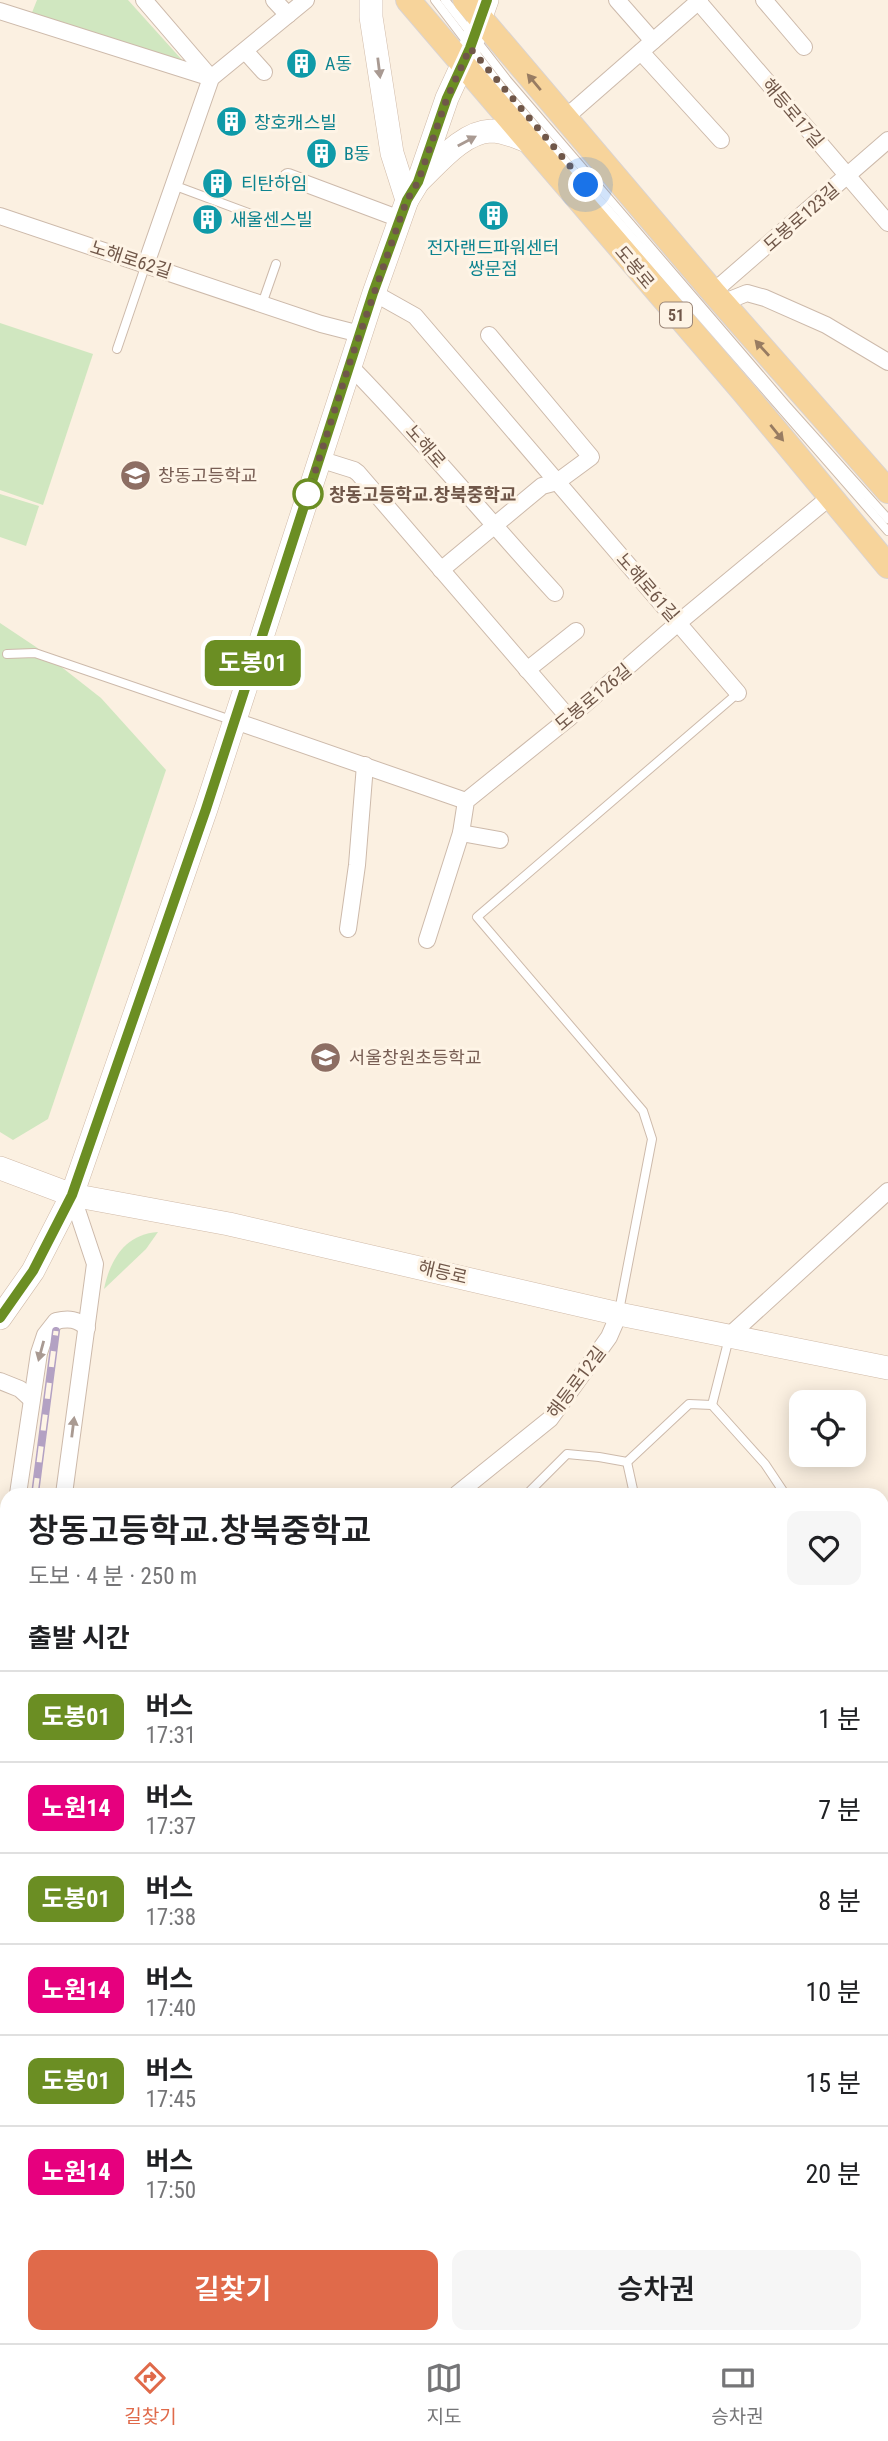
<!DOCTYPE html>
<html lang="ko">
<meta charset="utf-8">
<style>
:root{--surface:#fff;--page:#f6f6f6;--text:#202124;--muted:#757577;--line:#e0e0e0;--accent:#e06a4a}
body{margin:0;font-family:"Roboto Condensed","Noto Sans KR",sans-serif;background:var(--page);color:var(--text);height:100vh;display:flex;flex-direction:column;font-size:26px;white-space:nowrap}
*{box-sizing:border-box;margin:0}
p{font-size:23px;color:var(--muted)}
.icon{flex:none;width:38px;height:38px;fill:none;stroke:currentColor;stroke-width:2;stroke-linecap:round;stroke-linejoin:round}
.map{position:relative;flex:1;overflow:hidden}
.side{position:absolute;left:0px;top:1488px;width:889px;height:856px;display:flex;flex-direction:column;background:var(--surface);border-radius:21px 21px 0 0;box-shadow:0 4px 18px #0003}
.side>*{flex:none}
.badge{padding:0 14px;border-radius:10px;font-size:24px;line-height:46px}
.tools{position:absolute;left:789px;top:1390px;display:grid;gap:14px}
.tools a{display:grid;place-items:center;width:77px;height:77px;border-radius:14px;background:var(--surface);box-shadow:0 4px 18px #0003;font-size:35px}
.you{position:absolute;width:35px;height:35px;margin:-18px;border:5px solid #fff;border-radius:50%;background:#1a73e8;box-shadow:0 0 0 10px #1a73e833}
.map>.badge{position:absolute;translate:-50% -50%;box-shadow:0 0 0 4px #fff}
h2{padding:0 28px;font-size:26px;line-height:63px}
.round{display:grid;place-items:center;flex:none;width:74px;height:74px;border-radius:14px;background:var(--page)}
.headline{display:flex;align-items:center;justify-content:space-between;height:119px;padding:0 28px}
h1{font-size:33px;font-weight:600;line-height:52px}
.primary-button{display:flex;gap:14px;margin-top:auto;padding:14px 28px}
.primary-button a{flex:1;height:80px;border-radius:14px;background:var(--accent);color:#fff;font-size:28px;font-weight:600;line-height:80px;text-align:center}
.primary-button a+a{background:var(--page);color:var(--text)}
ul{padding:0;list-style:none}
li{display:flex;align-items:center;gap:21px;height:91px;padding:0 28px;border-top:2px solid var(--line)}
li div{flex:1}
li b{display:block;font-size:26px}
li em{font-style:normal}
li .badge{min-width:77px;font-weight:700;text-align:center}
.menu{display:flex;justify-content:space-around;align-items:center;height:98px;border-top:2px solid var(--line);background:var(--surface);font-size:19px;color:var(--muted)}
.menu a{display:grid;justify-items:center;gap:4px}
.menu .current{color:var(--accent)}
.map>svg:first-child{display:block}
.green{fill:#d0e7c0}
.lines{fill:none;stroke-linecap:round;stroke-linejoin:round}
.lane-casing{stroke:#cdbaab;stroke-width:10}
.street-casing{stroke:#cdbaab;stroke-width:18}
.secondary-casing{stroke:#d0baa8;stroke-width:24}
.primary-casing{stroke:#dad3d0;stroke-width:26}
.lane{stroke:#fff;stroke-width:8}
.street{stroke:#fff;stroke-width:16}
.secondary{stroke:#fff;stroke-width:23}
.primary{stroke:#f7d49b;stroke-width:24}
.rail-casing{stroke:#b3a1c3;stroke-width:8}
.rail{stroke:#fef4e6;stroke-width:5;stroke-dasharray:16;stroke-linecap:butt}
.oneway{fill:#a99a92}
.oneway2{fill:#987c62}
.line-casing{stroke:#fff;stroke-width:16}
.line{stroke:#6b8e23;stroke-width:10}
.walk{stroke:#705749;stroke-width:7;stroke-dasharray:0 12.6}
.stop-dot{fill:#fff;stroke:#6b8e23;stroke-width:3.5}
.labels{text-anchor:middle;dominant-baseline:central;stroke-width:6;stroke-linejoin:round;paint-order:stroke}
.shield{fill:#fef4e6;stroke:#9b8678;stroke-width:2}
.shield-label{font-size:16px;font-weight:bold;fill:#705749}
.culture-label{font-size:18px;fill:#0d838f;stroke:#fef4e6;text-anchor:start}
.street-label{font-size:18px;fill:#705749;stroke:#fef4e6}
.education-label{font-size:18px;fill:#785e54;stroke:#fef4e6;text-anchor:start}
.stop-label{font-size:18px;font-weight:bold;fill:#705749;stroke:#fef4e6;text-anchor:start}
</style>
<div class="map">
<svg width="888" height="2343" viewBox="0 0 888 2343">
<rect width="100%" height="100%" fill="#fbf0e1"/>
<!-- green -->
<g class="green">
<path d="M37,0H128L183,61L31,15Z"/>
<path d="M0,323L93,354L43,505L0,490Z"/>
<path d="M0,494L39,506L26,546L0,537Z"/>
<path d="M0,623L36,647L101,698L166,770L48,1119L13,1140L0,1132Z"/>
<path d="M158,1232L146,1249L104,1289C110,1260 125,1234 158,1232Z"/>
</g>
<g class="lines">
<defs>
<g id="lane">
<path d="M435,0L502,88L888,531"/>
<path d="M445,0L507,80L785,404L888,519"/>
<path d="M173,185L259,217"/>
<path d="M262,304L276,264"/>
<path d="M117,349L146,264"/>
<path d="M7,654L35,653L234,721"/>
<path d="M619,1311L652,1139L643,1111L477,917L738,693"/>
<path d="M712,1405L729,1338"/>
<path d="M627,1462L634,1494"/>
<path d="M527,1494L567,1454L599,1457L627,1462L689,1404L712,1405L765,1464L785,1494"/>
<path d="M0,2256L7,2258"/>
<path d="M0,2281L7,2264"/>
<path d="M209,2336L227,2343"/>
<path d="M809,2336L821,2343"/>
<path d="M150,2343L152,2336"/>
</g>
<g id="street">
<path d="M144,0L211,78"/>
<path d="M274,0L288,15"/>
<path d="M617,0L653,41"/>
<path d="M697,0L888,223"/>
<path d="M764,0L804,47"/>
<path d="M0,11L211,78"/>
<path d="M245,51L264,72"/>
<path d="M641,52L721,140"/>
<path d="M565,118L700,0"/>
<path d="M288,177L400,219"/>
<path d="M0,216L321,324L360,334"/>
<path d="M146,264L211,78L306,0"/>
<path d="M713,292L888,140"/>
<path d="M374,293L415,316L738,693"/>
<path d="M722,303L747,293L765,298L826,325L888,362"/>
<path d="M349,365C421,438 486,518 555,593"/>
<path d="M319,459L354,470L358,473L569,718"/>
<path d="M441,570L542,486L557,482L591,457L489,335"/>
<path d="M527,670L576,631"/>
<path d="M235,721L466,801"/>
<path d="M461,833L500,840"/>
<path d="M348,929L357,865L365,765"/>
<path d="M427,940L461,833L466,801L569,718L678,623L830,497"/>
<path d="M730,1335L888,1191"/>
<path d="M0,1381L20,1389L31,1399"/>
<path d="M18,1494L39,1353L45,1335L56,1321C69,1318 77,1319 87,1328"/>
<path d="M64,1494L95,1264L72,1195"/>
<path d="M457,1494L550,1419L609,1337L619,1314"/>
<path d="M882,1543L888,1545"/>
<path d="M0,1629L7,1578"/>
<path d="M882,1669L888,1670"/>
<path d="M882,1861L888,1854"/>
<path d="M0,1988L7,1937"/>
<path d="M0,2070L7,2072"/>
<path d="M882,2109L888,2113"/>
<path d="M362,2336L370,2343"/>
<path d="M468,2336L475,2343"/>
</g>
<g id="secondary">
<path d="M371,0V17L392,153L407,200"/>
<path d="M420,180C439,162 463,132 491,131C504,131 516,137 528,141"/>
<path d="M0,1168L72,1195L229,1224L619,1314L888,1368"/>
<path d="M0,1318L33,1271L72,1195L206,809L374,293L407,200L418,182L447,98L470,48L487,0"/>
</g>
<g id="primary">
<path d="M408,0L743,391L888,566"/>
<path d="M465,0L713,292L888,491"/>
</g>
</defs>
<!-- lane casing -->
<use href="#lane" class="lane-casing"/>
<!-- street casing -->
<use href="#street" class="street-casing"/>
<!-- secondary casing -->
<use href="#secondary" class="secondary-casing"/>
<!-- primary casing -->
<use href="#primary" class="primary-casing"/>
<!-- lane -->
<use href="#lane" class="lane"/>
<!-- street -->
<use href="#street" class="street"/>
<!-- secondary -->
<use href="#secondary" class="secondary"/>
<!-- primary -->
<use href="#primary" class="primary"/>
<defs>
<g id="rail">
<path d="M35,1494L56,1331"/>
<path d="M0,1759L7,1705"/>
<path d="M0,1839L7,1785"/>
</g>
</defs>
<!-- rail casing -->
<use href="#rail" class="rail-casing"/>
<!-- rail -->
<use href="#rail" class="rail"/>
</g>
<!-- one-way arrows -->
<defs><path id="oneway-solid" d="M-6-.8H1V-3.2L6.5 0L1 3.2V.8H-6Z" transform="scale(1.75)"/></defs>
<g class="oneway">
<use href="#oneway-solid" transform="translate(379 68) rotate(83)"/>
<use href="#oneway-solid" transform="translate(467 141) rotate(-28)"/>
<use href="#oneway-solid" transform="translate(41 1351) rotate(105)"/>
<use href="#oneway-solid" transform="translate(73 1427) rotate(-83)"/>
</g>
<g class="oneway2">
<use href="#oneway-solid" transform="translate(534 82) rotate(-130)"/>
<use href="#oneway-solid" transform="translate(762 348) rotate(-132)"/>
<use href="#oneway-solid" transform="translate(777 433) rotate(51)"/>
</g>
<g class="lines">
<defs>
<path id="line" d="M0,1318L33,1271L72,1195L206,809L373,293L407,200L418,182L447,98L470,48L487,0"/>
</defs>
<!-- line casing -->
<use href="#line" class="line-casing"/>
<!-- line -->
<use href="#line" class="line"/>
<!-- walk -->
<path class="walk" d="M308,494L349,365L400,219L407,200L418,182L447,98L470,48L586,185"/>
</g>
<!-- icons -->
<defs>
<symbol id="building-disc" viewBox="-11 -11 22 22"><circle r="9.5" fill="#0f9aa8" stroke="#fef4e6"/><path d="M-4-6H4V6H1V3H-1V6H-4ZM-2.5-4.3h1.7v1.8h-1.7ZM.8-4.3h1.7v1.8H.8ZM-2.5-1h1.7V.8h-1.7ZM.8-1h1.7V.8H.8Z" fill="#fff"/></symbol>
<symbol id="school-disc" viewBox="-11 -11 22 22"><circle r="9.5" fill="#8d6e63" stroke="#fef4e6"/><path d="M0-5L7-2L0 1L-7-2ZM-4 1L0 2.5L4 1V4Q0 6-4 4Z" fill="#fff"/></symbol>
</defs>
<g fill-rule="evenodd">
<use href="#building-disc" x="284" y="46" width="35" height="35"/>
<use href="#building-disc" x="214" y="104" width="35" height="35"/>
<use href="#building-disc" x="304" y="136" width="35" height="35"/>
<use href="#building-disc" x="200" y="166" width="35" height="35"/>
<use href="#building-disc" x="476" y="198" width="35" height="35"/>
<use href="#building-disc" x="190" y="202" width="35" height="35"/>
<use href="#school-disc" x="118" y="458" width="35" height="35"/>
<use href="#school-disc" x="308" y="1040" width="35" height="35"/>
</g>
<!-- markers -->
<circle class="stop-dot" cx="308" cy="494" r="14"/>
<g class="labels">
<!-- shield labels -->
<rect class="shield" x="660" y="302.5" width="32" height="25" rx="5"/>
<g class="shield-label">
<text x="676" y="315">51</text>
</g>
<!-- culture labels -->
<g class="culture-label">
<text x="325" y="63">A동</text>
<text x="254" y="122">창호캐스빌</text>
<text x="344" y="153">B동</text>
<text x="241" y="183">티탄하임</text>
<text x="230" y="219">새울센스빌</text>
<text x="493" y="247" text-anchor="middle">전자랜드파워센터<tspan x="493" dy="21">쌍문점</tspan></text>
</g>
<!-- street labels -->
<g class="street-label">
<text transform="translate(793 113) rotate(50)">해등로17길</text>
<text transform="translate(801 217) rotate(-41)">도봉로123길</text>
<text transform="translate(131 259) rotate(18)">노해로62길</text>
<text transform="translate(635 267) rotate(50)">도봉로</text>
<text transform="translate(426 446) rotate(49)">노해로</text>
<text transform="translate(648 587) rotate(49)">노해로61길</text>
<text transform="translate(593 697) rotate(-40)">도봉로126길</text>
<text transform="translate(443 1272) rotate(13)">해등로</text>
<text transform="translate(576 1382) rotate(-53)">해등로12길</text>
</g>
<!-- education labels -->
<g class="education-label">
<text x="158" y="475">창동고등학교</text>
<text x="349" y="1057">서울창원초등학교</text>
</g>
<!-- stop labels -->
<g class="stop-label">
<text x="329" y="494">창동고등학교.창북중학교</text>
</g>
</g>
</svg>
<div class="tools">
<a><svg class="icon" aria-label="locate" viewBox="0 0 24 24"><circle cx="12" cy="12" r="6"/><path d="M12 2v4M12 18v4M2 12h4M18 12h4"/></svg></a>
</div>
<div class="you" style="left:586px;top:185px"></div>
<b class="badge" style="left:253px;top:663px;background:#6b8e23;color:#fff">도봉01</b>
<section class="side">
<div class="headline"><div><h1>창동고등학교.창북중학교</h1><p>도보 · 4 분 · 250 m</p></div><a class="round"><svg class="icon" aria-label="heart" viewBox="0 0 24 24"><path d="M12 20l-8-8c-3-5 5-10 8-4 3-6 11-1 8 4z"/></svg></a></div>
<h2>출발 시간</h2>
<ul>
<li><span class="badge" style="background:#6b8e23;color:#fff">도봉01</span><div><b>버스</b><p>17:31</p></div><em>1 분</em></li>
<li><span class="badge" style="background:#e6007e;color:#fff">노원14</span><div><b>버스</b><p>17:37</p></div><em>7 분</em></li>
<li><span class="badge" style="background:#6b8e23;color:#fff">도봉01</span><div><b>버스</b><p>17:38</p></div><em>8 분</em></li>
<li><span class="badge" style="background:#e6007e;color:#fff">노원14</span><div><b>버스</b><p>17:40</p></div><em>10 분</em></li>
<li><span class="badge" style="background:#6b8e23;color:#fff">도봉01</span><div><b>버스</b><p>17:45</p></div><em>15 분</em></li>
<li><span class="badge" style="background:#e6007e;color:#fff">노원14</span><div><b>버스</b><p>17:50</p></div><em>20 분</em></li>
</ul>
<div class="primary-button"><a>길찾기</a><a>승차권</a></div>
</section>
</div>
<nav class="menu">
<a class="current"><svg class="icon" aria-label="directions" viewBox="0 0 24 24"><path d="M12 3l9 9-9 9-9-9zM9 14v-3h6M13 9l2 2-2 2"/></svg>길찾기</a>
<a><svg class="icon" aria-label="map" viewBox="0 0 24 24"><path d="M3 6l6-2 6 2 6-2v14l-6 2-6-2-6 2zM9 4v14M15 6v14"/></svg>지도</a>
<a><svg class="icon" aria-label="tickets" viewBox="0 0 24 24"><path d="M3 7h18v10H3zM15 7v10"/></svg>승차권</a>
</nav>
